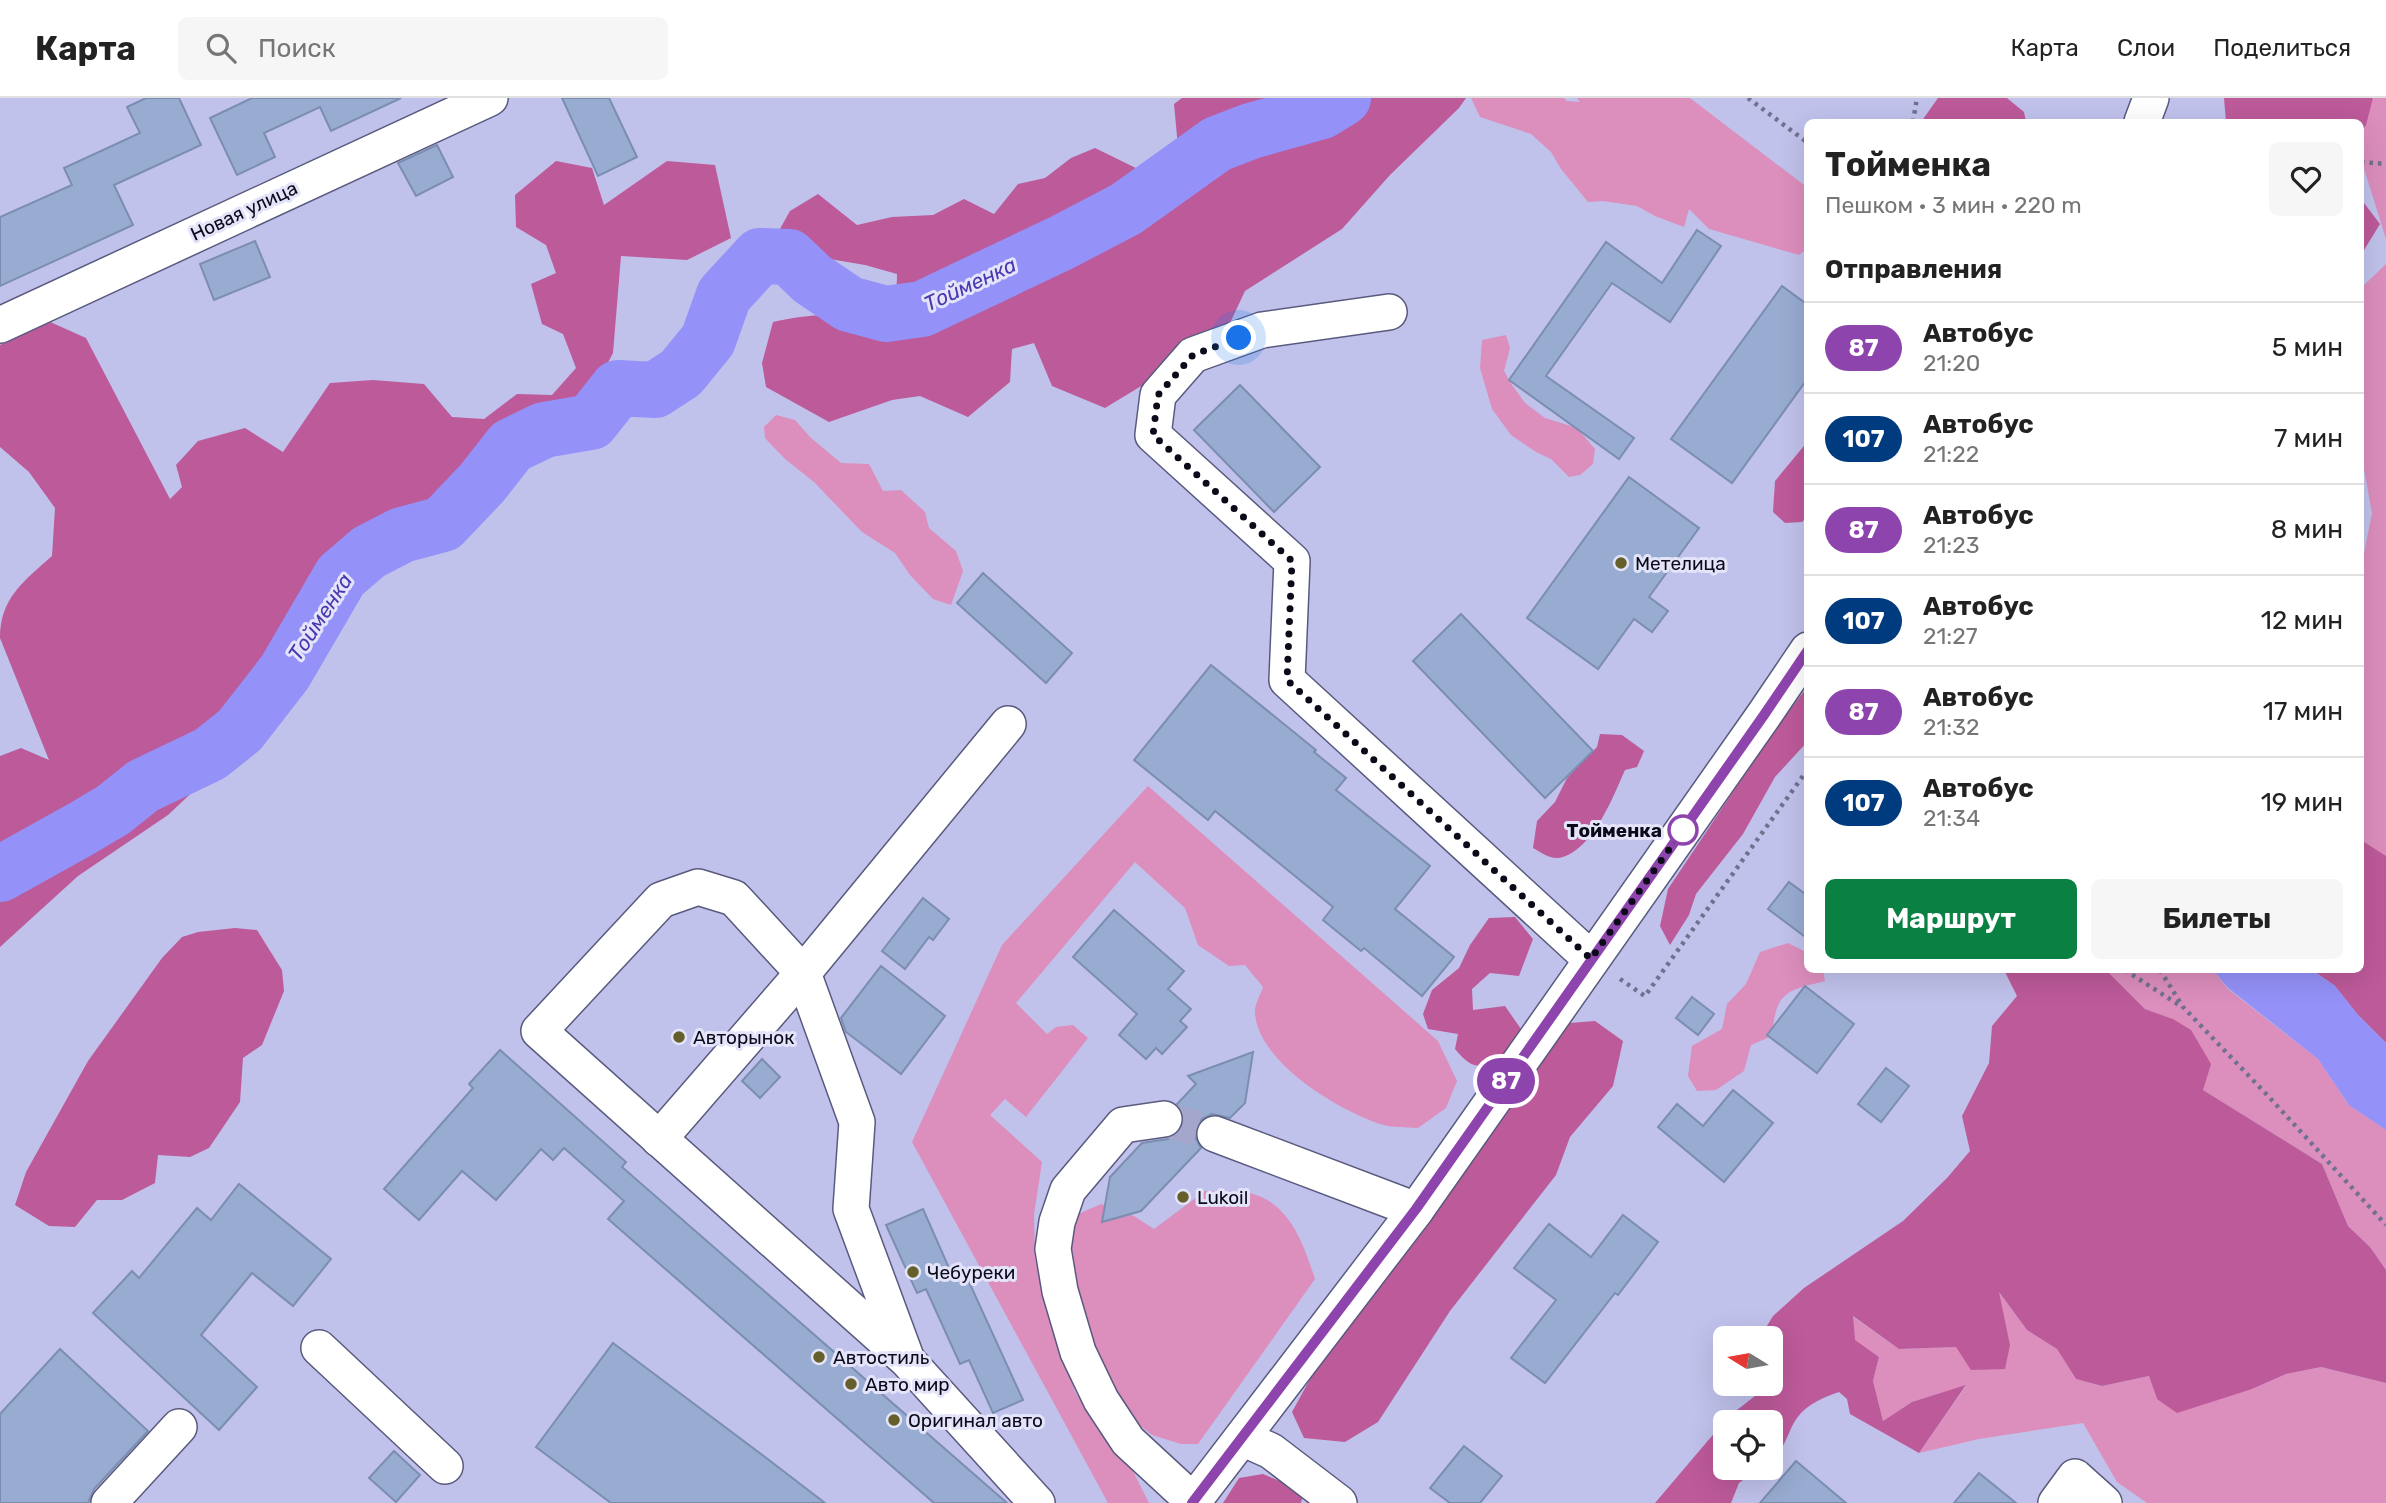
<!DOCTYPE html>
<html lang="ru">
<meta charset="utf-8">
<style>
:root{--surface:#fff;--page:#f6f6f6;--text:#222;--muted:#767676;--line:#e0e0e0;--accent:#0b8043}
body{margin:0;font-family:Rubik,sans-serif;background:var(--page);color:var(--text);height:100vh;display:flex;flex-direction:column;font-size:26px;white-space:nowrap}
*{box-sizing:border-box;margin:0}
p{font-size:23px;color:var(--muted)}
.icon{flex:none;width:38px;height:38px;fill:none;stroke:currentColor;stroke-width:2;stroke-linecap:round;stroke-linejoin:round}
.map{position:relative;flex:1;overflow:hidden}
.drawer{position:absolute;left:1804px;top:21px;width:560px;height:854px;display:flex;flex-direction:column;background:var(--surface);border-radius:10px;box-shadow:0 7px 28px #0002}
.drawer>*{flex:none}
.badge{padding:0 14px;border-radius:23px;font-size:24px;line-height:46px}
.needle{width:46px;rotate:281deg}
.buttons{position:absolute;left:1713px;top:1228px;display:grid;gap:14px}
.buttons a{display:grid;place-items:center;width:70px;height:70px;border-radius:10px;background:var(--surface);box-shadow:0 7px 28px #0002;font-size:35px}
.you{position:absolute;width:35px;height:35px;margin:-18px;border:5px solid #fff;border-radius:50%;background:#1a73e8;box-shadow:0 0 0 10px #1a73e833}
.map>.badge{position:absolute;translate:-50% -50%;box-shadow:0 0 0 4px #fff}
h2{padding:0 21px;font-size:26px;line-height:63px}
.round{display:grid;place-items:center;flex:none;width:74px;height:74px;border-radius:10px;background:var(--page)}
.summary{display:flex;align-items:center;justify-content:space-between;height:119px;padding:0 21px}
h1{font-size:33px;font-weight:700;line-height:52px}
.primary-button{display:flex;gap:14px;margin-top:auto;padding:14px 21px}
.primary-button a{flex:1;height:80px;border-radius:10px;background:var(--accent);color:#fff;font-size:28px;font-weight:700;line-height:80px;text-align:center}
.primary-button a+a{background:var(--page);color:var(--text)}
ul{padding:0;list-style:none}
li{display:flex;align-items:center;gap:21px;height:91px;padding:0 21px;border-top:2px solid var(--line)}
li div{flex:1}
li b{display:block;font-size:26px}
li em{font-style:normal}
li .badge{min-width:77px;font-weight:700;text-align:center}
header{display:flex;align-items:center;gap:42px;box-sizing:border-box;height:98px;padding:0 35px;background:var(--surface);border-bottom:2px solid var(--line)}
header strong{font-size:33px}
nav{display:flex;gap:38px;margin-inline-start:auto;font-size:24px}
.search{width:490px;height:63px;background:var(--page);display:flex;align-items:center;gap:18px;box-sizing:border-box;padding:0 24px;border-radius:10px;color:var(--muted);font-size:26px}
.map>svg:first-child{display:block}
.green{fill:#dc8ebd}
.forest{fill:#bd5a9a}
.water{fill:#9491f8}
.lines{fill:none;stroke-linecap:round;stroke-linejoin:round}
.river{stroke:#9491f8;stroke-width:56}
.building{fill:#98acd1;stroke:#7b8db1;stroke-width:2}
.minor-tunnel{stroke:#a5a6cc;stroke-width:35;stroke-dasharray:35 18;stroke-linecap:butt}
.minor-casing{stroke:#595a7e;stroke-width:38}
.path{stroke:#70718f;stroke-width:4.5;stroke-dasharray:3.5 5;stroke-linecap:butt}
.minor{stroke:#fff;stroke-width:35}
.line-casing{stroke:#fff;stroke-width:16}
.line{stroke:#8e44ad;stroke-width:10}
.walk{stroke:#0a0a18;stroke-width:7;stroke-dasharray:0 12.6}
.poi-dot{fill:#655f2c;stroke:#e3e4fa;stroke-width:2.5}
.stop-dot{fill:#fff;stroke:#8e44ad;stroke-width:3.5}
.labels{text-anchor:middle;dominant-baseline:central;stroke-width:6;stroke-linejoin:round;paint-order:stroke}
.street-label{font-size:19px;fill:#0a0a18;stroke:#e3e4fa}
.poi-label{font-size:19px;fill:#0a0a18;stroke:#e3e4fa;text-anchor:start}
.stop-label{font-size:19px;font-weight:bold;fill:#0a0a18;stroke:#e3e4fa;text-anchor:end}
.water-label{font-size:21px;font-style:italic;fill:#4a38ae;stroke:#e3e4fa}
</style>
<header>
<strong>Карта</strong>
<div class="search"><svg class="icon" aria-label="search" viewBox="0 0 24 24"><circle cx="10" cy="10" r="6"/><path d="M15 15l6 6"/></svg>Поиск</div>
<nav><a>Карта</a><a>Слои</a><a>Поделиться</a></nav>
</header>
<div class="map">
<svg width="2386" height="1405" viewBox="0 0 2386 1405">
<rect width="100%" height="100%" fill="#c0c2ec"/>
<!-- green -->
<g class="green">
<path d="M1471,0H1564L1567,3L1580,4L1577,0H1690L1808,90V150L1799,157L1709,131L1689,111L1684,129L1655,118L1637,108L1603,103L1588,104L1561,71L1551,54L1531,36L1480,19Z"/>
<path d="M2374,0H2386V141L2361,61V24L2347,19Z"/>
<path d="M2386,166V788L2361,743V470L2372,415L2361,355V190Z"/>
<path d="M1506,237L1510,250L1504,273L1512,287L1525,305L1545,320L1577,330L1595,351L1593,366L1580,377L1569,379L1551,361L1536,354L1511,337L1492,311L1480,270L1482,242Z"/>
<path d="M776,317L795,322L811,340L841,365L869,366L883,393L901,392L925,414L929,430L956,453L963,473L951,507L933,501L910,477L895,455L862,434L814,384L785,361L765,340L764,329Z"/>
<path d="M1148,688L1438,943L1457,983L1446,1010L1418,1030C1406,1029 1392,1030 1380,1026C1338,1012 1258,964 1255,915C1254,907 1261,896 1263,889L1245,867L1229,868L1198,847L1185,810L1135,764L1016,905L1047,936L1056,929L1073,927L1088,940L1026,1019L1005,1001L990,1017L1042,1064L1034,1117L1035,1161L1054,1232L1075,1294L1100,1335L1129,1365L1149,1405H1108L912,1044L1002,847Z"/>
<path d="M1788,845L1808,855V872H1823L1825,883C1785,893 1776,894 1772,938L1751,947L1744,973L1716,992L1697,993L1688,978L1692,948L1722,931L1727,906L1746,886L1760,854Z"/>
<path d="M2106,872H2213L2228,891L2318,961L2349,1007L2386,1032V1172L2370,1149L2348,1128L2322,1066L2203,992L2173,921L2145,911Z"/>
<path d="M1205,1093C1222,1093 1244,1092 1259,1098C1292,1111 1305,1150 1315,1181L1198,1346H1181L1152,1337L1127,1317L1106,1289L1062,1143L1076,1117L1101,1106L1134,1118L1154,1131Z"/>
<path d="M1998,1193L2027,1232L2057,1251L2076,1281L2102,1288L2149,1278L2157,1301L2252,1291L2286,1276L2321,1269L2386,1285V1405H2147L2117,1384L2083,1325L1979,1341L1919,1355L1966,1288L1912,1304L1883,1323L1873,1283L1879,1259L1854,1242L1852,1218L1899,1251L2010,1247Z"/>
</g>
<!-- forest -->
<g class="forest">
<path d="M1182,0H1466L1459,10L1390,77L1342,131L1245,193L1230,225L1166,273L1105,310L1052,288L1034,245L1012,251L1010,284L968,319L920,298L892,302L829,324L766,289L762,265L773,224C791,220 809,217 828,217C868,218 897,231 897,176L865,167L806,157L776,138L790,113L818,96L857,127L892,119L933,117L964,101L994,116L1018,86L1045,80L1071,60L1095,50L1142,73L1125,108L1086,127L1079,141H1090L1137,113L1172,98L1206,76L1178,49L1174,6Z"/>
<path d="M1938,0H2007L2024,14L2026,24H1921Z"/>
<path d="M2224,0H2373L2366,27L2361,34V24H2226Z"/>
<path d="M556,63L592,70L604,107L667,63L715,67L731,140L687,162L621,158L613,255L586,308L545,332L508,362L476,360L454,396L418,425L369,435L230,600L197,648L202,685L168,717L78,778L0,849V658L21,650L49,662L0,540C0,500 24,483 52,458L55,410L29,374L0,349V247L48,223L86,240L170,401L182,389L176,367L198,343L245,330L283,354L330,285L373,282L424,286L452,319L484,321L517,296L552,297L576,270L563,236L542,226L531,186L556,175L546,147L516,129L515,97Z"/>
<path d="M2361,101L2380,126L2361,157Z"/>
<path d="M1808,343V418L1802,424L1785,425L1773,414L1775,383Z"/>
<path d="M1808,588V643L1775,679L1743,736L1696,796L1689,817L1670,847L1660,828L1668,791L1771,637Z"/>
<path d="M1600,636L1622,637L1644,653L1637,669L1625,672C1613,699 1594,749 1563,759C1552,763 1542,755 1533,750L1537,723L1555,704L1567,680L1597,649Z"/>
<path d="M2361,742L2386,758V945L2357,916L2335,888L2312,872H2361Z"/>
<path d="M1515,819L1533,841L1519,878L1490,875L1472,891L1473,912L1505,908L1521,931L1507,961C1479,968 1475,975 1455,951L1458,936L1428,931L1423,916L1432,892L1459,870L1470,847L1489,820Z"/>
<path d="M235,830L257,832L282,872L284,893L262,947L243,960L240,1004L209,1050L190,1059L158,1057L155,1085L122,1102H97L75,1129L49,1128L15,1107L26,1074L88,963L162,860L182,839L198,834Z"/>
<path d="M2004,872H2106L2145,911L2173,921L2191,932L2211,966L2203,992L2322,1066L2348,1128L2370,1149L2386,1172V1285L2321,1269L2286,1276L2252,1291L2177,1315L2157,1301L2149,1278L2102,1288L2076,1281L2057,1251L2027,1232L1999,1194L2010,1247L2005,1271L1971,1272L1956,1249L1899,1251L1853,1218L1855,1242L1879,1259L1873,1283L1883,1323L1912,1304L1966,1287L1919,1355L1850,1316L1847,1301L1839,1294C1824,1299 1807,1306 1797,1320C1787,1334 1786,1351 1771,1362V1325H1726V1370H1759L1739,1385L1731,1405H1655L1728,1319L1764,1291L1763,1286H1771V1241H1759L1773,1218L1804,1190L1903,1123L1947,1080L1970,1053L1962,1018L1989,965L1992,928L2017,898Z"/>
<path d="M1595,923L1623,943L1613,988L1570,1039L1556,1077L1450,1213L1378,1324L1345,1344L1304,1340L1292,1314L1321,1261L1557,926Z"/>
<path d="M1263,1376L1304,1393L1301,1405H1223L1239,1380Z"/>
</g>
<!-- water -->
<path class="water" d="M2213,872H2312L2335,888L2357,916L2386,945V1032L2349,1007L2318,961L2228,890Z"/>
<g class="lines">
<!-- river -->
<path class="river" d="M0,776L81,731L113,712L143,688L210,656L240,632L285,574L341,478L369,454L402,437L443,426L482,385L511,348L544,332L591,324L618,290L655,292L681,275L708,242L724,197L760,158L789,159L812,181L849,206L886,216L922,211L1061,145L1126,111L1217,46L1251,33L1322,13L1343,0"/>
</g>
<!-- building -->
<g class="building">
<path d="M146,0H179L201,47L114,87L133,127L0,188V119L72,87L64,70L140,35L127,9Z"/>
<path d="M252,0H401L331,33L320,9L264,35L275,59L237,77L210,20Z"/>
<path d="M562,0H609L637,59L598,78Z"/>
<path d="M437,47L453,79L416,98L398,65Z"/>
<path d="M1697,132L1721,148L1670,224L1612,185L1546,278L1634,340L1619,361L1509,282L1606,144L1662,185Z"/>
<path d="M255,143L270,179L214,202L200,166Z"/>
<path d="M1782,188L1808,207V280L1732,385L1671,341Z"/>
<path d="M1240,287L1320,369L1274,414L1194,332Z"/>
<path d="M1629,379L1699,430L1649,499L1668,513L1652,534L1634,521L1598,571L1527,520Z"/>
<path d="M983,475L1072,555L1046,585L957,505Z"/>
<path d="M1461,516L1593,653L1545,700L1413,563Z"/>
<path d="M1211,567L1316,652L1314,654L1346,680L1336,692L1430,768L1395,811L1454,859L1422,898L1364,850L1361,853L1323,822L1333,809L1215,713L1208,722L1134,662Z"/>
<path d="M1789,784L1808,798V841L1768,811Z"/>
<path d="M923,800L949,821L933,842L929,839L905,871L882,853Z"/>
<path d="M1114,812L1184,873L1168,891L1191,911L1180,923L1187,929L1162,956L1156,950L1146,961L1119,937L1137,916L1073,859Z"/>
<path d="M881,868L945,918L901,976L846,934L841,920Z"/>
<path d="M1805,888L1854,926L1817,975L1767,937Z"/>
<path d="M1692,899L1714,916L1698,937L1676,920Z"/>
<path d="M500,952L626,1064L622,1069L1007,1405H934L608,1121L624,1103L564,1050L553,1062L541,1051L496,1102L462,1073L419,1122L384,1091L473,990L469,986Z"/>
<path d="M1253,954L1245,1005L1230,1020L1212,1016L1202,1021L1196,1028L1195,1039L1201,1050L1141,1113L1102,1124L1110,1079L1142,1045L1168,1041L1177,1036L1182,1029L1184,1017L1177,1006L1196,986L1188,978Z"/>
<path d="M762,961L780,979L760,1000L742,983Z"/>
<path d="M1886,970L1909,988L1881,1024L1858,1006Z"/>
<path d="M1733,992L1773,1025L1724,1084L1658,1029L1677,1006L1703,1028Z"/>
<path d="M239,1086L331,1161L293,1208L252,1175L201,1237L257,1289L219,1332L93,1215L132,1173L139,1180L197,1110L211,1122Z"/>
<path d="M923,1111L953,1179L964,1173L1023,1302L993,1315L969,1262L960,1266L926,1191L917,1195L886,1127Z"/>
<path d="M1623,1117L1658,1144L1618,1197L1615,1195L1545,1285L1511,1260L1556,1202L1514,1170L1549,1126L1591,1159Z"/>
<path d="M613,1245L765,1359L825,1405H611L536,1349Z"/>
<path d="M60,1251L148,1333L94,1391L88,1405H0V1316Z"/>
<path d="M1464,1348L1502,1378L1480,1405H1450L1430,1390Z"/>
<path d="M394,1353L420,1377L396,1404L369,1380Z"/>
<path d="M1796,1363L1846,1405H1760Z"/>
<path d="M1979,1375L2016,1405H1954Z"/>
</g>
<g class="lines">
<!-- minor-tunnel -->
<path class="minor-tunnel" d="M1164,1021L1215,1036"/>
<defs>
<g id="minor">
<path d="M2142,24L2151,0"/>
<path d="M1389,214L1262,232L1193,257L1158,297L1153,337L1292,463L1287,582L1591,861"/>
<path d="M0,227L490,0"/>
<path d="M1164,1021L1123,1027L1068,1092L1057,1124L1053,1151L1060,1193L1078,1254L1101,1302L1128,1343L1193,1403"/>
<path d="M1215,1036L1416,1112"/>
<path d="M659,1041L803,875L1008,626"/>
<path d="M319,1250L445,1368"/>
<path d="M907,1262L851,1111L857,1024L803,875L734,800L698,789L661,802L539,933L907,1262L1037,1405"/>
<path d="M1242,1340L1271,1353L1339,1405"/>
<path d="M109,1405L179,1329"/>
<path d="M1192,1405L1416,1112L1764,617L1808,552"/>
<path d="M2056,1405L2075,1379L2104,1405"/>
</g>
</defs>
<!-- minor casing -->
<use href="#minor" class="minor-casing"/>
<!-- path -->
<g class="path">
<path d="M1748,0L1808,45"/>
<path d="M1913,24L1917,0"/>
<path d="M2361,64L2386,66"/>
<path d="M2125,872L2179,907"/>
<path d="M2160,872L2183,909L2270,1000L2386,1127"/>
<path d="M1620,881L1645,898L1808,671"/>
</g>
<!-- minor -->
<use href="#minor" class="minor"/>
</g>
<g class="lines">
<defs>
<path id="line" d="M1192,1405L1416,1111L1764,617L1808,552"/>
</defs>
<!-- line casing -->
<use href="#line" class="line-casing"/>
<!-- line -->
<use href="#line" class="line"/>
<!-- walk -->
<path class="walk" d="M1239,240L1193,257L1158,297L1153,337L1292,463L1287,582L1591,861L1683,732"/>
</g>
<!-- markers -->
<g class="poi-dot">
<circle cx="1621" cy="465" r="7"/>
<circle cx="679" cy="939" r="7"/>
<circle cx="1183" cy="1099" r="7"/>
<circle cx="913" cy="1174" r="7"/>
<circle cx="819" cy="1259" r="7"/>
<circle cx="851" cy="1286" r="7"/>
<circle cx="894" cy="1322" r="7"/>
</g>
<circle class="stop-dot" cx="1683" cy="732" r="14"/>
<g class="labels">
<!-- street labels -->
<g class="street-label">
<text transform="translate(244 113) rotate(-25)">Новая улица</text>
</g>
<!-- poi labels -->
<g class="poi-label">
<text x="1635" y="465">Метелица</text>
<text x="693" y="939">Авторынок</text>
<text x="1197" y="1099">Lukoil</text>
<text x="927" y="1174">Чебуреки</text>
<text x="833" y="1259">Автостиль</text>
<text x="865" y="1286">Авто мир</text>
<text x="908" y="1322">Оригинал авто</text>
</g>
<!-- stop labels -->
<g class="stop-label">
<text x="1662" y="732">Тойменка</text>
</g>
<!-- water labels -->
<g class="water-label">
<text transform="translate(970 186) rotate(-25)">Тойменка</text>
<text transform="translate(320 519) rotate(-57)">Тойменка</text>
</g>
</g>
</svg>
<div class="buttons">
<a><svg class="needle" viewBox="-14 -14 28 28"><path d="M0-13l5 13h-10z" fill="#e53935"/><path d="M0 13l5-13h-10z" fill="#767676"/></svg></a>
<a><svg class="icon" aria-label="locate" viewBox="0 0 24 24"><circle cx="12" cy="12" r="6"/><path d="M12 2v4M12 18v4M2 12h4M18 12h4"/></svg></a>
</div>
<div class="you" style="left:1239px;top:240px"></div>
<b class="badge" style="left:1506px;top:983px;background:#8e44ad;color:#fff">87</b>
<section class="drawer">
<div class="summary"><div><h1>Тойменка</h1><p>Пешком · 3 мин · 220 m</p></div><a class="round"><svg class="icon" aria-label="heart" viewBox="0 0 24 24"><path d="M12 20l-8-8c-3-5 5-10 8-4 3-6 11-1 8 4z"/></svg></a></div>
<h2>Отправления</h2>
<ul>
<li><span class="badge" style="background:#8e44ad;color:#fff">87</span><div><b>Автобус</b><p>21:20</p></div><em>5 мин</em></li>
<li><span class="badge" style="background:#003b80;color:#fff">107</span><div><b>Автобус</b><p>21:22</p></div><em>7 мин</em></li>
<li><span class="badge" style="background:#8e44ad;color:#fff">87</span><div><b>Автобус</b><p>21:23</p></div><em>8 мин</em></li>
<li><span class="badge" style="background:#003b80;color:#fff">107</span><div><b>Автобус</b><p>21:27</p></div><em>12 мин</em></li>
<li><span class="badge" style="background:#8e44ad;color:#fff">87</span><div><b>Автобус</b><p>21:32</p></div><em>17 мин</em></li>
<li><span class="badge" style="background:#003b80;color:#fff">107</span><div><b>Автобус</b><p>21:34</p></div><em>19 мин</em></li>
</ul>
<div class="primary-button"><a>Маршрут</a><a>Билеты</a></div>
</section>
</div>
